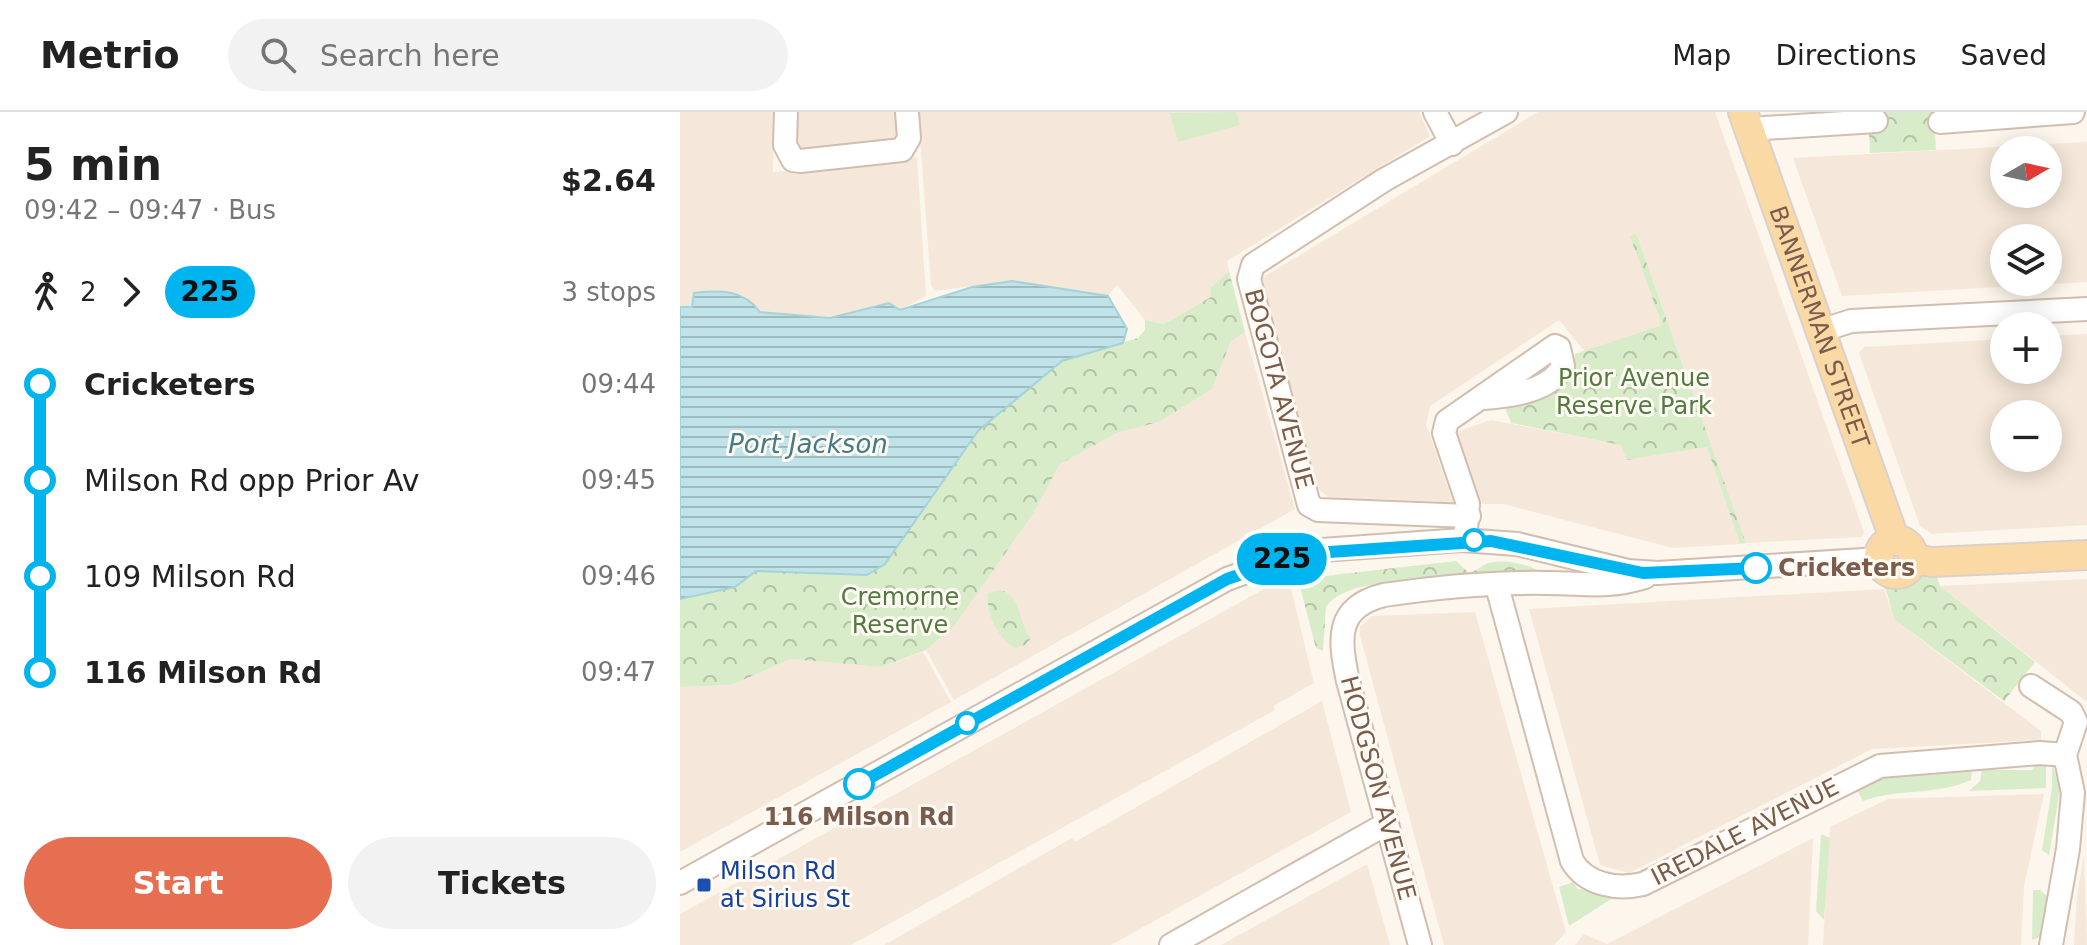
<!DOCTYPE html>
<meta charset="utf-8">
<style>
:root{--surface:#fff;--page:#f2f2f2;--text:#222;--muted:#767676;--line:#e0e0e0;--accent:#e76f51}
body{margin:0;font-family:"DejaVu Sans",sans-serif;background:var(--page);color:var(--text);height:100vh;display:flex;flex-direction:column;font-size:30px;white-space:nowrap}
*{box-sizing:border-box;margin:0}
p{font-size:26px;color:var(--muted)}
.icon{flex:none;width:44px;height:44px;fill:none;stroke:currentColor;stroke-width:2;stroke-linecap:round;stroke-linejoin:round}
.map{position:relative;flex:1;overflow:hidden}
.details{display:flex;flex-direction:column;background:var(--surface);width:680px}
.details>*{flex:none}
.badge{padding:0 16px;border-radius:26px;font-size:28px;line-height:52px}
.needle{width:52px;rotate:81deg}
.tools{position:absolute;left:1310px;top:24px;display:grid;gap:16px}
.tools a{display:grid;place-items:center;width:72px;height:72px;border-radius:50%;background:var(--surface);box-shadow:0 4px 20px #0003;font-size:40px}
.map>.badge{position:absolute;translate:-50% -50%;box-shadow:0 0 0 4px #fff}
.legs{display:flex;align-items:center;gap:12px;height:88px;padding:0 24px;font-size:26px}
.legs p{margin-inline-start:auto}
.head{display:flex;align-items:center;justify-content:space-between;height:136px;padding:0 24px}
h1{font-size:44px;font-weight:700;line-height:60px}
.action{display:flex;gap:16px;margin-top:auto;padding:16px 24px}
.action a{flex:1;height:92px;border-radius:48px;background:var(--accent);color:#fff;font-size:32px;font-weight:700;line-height:92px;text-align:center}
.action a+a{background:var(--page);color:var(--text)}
ul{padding:0 24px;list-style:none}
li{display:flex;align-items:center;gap:28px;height:96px;font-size:30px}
li i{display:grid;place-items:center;width:12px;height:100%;margin:0 10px;background:currentColor}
li i::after{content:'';width:20px;height:20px;margin:-10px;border:6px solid;border-radius:50%;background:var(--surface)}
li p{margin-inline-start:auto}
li:first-child i{background:linear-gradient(#0000 50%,currentColor 0)}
li:last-child i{background:linear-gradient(currentColor 50%,#0000 0)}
header{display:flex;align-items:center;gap:48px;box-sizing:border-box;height:112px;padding:0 40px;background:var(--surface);border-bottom:2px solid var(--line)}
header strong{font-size:38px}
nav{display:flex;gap:44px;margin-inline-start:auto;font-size:28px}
.search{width:560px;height:72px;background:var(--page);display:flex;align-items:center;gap:20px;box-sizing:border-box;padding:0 28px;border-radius:44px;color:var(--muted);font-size:30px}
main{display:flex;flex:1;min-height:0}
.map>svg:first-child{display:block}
.residential{fill:#f5e8da;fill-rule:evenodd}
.grass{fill:#d8ecc9}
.forest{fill:url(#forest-crowns)}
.water{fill:url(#water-rules);stroke:#a5d3da;stroke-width:2}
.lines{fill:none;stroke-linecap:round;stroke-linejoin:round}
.minor-casing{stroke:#d1beb0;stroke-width:26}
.major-casing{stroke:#dad1cd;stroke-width:32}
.minor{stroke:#fff;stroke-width:22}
.major{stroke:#fbd9a5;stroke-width:28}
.line-1-casing{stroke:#fff;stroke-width:18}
.line-1{stroke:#00b5ef;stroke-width:12}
.stop-1-dot{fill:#fff;stroke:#00b5ef;stroke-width:4}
.transit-dot{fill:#1a4fb4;stroke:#fffaf3;stroke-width:3}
.labels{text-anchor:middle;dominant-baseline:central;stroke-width:6;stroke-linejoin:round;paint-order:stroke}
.street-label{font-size:24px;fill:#7a5c4d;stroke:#fffaf3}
.park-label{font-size:24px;fill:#537a41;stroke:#fffaf3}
.stop-label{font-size:24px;font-weight:bold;fill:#7a5c4d;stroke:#fffaf3;text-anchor:start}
.transit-label{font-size:24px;fill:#164399;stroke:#fffaf3;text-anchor:start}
.water-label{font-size:26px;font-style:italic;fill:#437c86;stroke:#fffaf3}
</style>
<header>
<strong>Metrio</strong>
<div class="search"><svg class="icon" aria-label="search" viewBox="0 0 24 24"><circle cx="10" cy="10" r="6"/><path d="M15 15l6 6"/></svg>Search here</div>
<nav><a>Map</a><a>Directions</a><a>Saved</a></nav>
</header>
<main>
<section class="details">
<div class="head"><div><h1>5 min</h1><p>09:42 – 09:47 · Bus</p></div><b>$2.64</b></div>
<div class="legs"><svg class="icon" aria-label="walk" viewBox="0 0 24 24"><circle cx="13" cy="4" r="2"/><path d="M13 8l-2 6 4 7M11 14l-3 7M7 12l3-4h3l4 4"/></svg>2<svg class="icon" aria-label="forward" viewBox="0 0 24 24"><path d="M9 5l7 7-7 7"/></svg><b class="badge" style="background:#00b5ef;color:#111">225</b><p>3 stops</p></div>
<ul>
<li><i style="color:#00b5ef"></i><b>Cricketers</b><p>09:44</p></li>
<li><i style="color:#00b5ef"></i><span>Milson Rd opp Prior Av</span><p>09:45</p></li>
<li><i style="color:#00b5ef"></i><span>109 Milson Rd</span><p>09:46</p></li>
<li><i style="color:#00b5ef"></i><b>116 Milson Rd</b><p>09:47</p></li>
</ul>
<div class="action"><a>Start</a><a>Tickets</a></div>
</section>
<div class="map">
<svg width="1407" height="833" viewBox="0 0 1407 833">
<defs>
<pattern id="forest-crowns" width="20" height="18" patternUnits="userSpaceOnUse" patternTransform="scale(2)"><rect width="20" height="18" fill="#d8ecc9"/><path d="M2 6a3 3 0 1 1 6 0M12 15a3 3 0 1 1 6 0" fill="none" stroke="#b4c2a5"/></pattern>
<pattern id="water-rules" width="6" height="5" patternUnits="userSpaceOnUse" patternTransform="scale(2)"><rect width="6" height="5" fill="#bfe3e8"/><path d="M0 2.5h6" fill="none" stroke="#a0bbbe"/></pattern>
</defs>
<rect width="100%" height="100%" fill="#fdf6ec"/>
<!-- residential -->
<g class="residential">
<path d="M0,0H93V60L237,45L246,184L220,198L209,191L150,206L0,195Z"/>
<path d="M113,0H220L221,18L213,27L119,38L112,31Z"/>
<path d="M238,0H739L750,24L547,149L549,159L530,176L531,185L484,212L465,208L437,173L428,184L332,169L255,179L251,173Z"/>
<path d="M858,0H1035L1184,420L1182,425L1066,431L956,121L950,124L982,213L905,240L879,208L750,294L746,312L773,390L648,385L638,376L580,167Z"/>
<path d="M1407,30V170L1162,184L1113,46ZM1324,38H1368V82H1324ZM1324,126H1368V170H1324Z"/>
<path d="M565,220L615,397L274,588L246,538L275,513L353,402L380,352L439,320L479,310L532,277L551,228Z"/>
<path d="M1407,222V413L1252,422L1240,414L1179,241L1184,235L1324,227V258H1368V224ZM1324,302H1368V346H1324Z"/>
<path d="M811,308L942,333L947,348L1027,335L1060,432L993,436L823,392H802L776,320Z"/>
<path d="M1407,467V590L1260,474Z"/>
<path d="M609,469L634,571L593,594L595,598L171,833H0V802L593,472Z"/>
<path d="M1204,477L1214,507L1361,619V628L1192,637L949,761L920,753L849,497Z"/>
<path d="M795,500L886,820L874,833H764L680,524V515L692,504Z"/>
<path d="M243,540L271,590L0,740V575L51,573L111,547L201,555Z"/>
<path d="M642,589L671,700L431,833H204L392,726L395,730Z"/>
<path d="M1364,682L1344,774L1341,833H1143L1150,715L1208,687Z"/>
<path d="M1133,726L1128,833H895L904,822L927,832Z"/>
<path d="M1404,743L1407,833H1394L1397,783Z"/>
<path d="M687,752L710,833H541Z"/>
</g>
<!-- grass -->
<g class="grass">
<path d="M556,0L560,13L498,30L490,1Z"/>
<path d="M1359,648L1366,649V676L1289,679L1300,669L1302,658H1352Z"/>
<path d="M1372,651L1380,678L1369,743L1362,738L1372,676Z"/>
<path d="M1292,659L1291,668C1255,684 1219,676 1183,689L1175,675L1207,662Z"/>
<path d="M1141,722L1150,726L1144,808L1136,799Z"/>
<path d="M893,770L898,777L939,782L889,814L879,775Z"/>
<path d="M1353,778H1360L1369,786L1362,824L1352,828Z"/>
</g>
<!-- forest -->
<g class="forest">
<path d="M1188,0H1254L1256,38L1190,41Z"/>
<path d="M956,121L1066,431L1060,432L1027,335L947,348L941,333L831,311L825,296C850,287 895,273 895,242L982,213L950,124Z"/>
<path d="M549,159L565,220L551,229L532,277L479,310L439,320L380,352L353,402L275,513L246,538L201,555L111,547L51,573L0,575V487L55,475L76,459L187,463L205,452L298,319L382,249L458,226L465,218V208L484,212L531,185L530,176Z"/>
<path d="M776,449L788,460C799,460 802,451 813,450C827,448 849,452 858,459C812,475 674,454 646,495L643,539L636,536L618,467Z"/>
<path d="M1255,459L1260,474L1355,550L1324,589L1214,507L1203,467L1224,471Z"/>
<path d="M320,478C343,484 337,510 351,526L345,533L335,536C317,526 306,501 308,481Z"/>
</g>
<!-- water -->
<path class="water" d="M332,169L428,184L447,217L443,231L382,249L298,319L205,452L187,463L76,459L55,475L0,487V195H12L14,181C40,178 63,177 80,200L150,206L209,191L220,198L292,175Z"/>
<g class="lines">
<defs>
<g id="minor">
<path d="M106,0L105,33L113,48L120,49L222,38L229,26L227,0"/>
<path d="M755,0L772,32"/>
<path d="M1260,10L1393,0"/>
<path d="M1069,17L1196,9"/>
<path d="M1140,219L1171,209L1407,197"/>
<path d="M789,404L638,398L629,393L569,167L573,153L704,68L826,0"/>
<path d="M786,417L788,392L764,321L767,309L875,234L879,236L883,254C870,280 829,284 803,286"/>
<path d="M817,474L892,749C906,773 937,778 963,772L1200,654L1360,641L1385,643"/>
<path d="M1351,574L1391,600L1396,610L1385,643L1393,681L1388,737L1371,833"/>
<path d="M0,771L547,467L599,448L642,438L782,428L837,432L948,459L978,461L1199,447"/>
<path d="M491,833L706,712"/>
<path d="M740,833L668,569C659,527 655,495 704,483C757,475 814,470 867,471C906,471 926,477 965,465"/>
</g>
<g id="major">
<path id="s1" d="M1063,0L1215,429"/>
<circle cx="1216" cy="445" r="17"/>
<path d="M1233,447L1252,450L1407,443"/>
</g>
</defs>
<!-- minor casing -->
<use href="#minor" class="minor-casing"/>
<!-- major casing -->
<use href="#major" class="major-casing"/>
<!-- minor -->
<use href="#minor" class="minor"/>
<!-- major -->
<use href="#major" class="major"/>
</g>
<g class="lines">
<defs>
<path id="line-1" d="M179,672L547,467L620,442L811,429L963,461L1076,456"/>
</defs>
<!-- line-1 casing -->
<use href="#line-1" class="line-1-casing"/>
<!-- line-1 -->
<use href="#line-1" class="line-1"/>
</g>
<!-- markers -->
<g class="stop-1-dot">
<circle cx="794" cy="428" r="10"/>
<circle cx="1076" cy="456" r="14"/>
<circle cx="287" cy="611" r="10"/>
<circle cx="179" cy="672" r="14"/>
</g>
<rect class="transit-dot" x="16" y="765" width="16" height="16" rx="4"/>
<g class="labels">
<!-- street labels -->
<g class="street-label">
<text stroke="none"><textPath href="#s1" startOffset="228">BANNERMAN STREET</textPath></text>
<text transform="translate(599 277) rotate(75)">BOGOTA AVENUE</text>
<text transform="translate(698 676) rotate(75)">HODGSON AVENUE</text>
<text transform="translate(1065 720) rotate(-27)">IREDALE AVENUE</text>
</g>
<!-- park labels -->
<g class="park-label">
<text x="954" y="266">Prior Avenue<tspan x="954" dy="28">Reserve Park</tspan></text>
<text x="220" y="485">Cremorne<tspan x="220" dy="28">Reserve</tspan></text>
</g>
<!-- stop labels -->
<g class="stop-label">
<text x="1098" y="456">Cricketers</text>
<text x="179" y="705" text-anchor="middle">116 Milson Rd</text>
</g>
<!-- transit labels -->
<g class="transit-label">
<text x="40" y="759">Milson Rd<tspan x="40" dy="28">at Sirius St</tspan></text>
</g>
<!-- water labels -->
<g class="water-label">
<text x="128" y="332">Port Jackson</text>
</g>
</g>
</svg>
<div class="tools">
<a><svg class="needle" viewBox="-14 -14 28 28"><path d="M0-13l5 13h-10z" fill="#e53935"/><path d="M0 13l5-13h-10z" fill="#767676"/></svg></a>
<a><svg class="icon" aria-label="layers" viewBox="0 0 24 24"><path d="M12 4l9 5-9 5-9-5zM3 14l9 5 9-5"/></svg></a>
<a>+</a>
<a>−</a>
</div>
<b class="badge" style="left:602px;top:447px;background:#00b5ef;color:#111">225</b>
</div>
</main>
